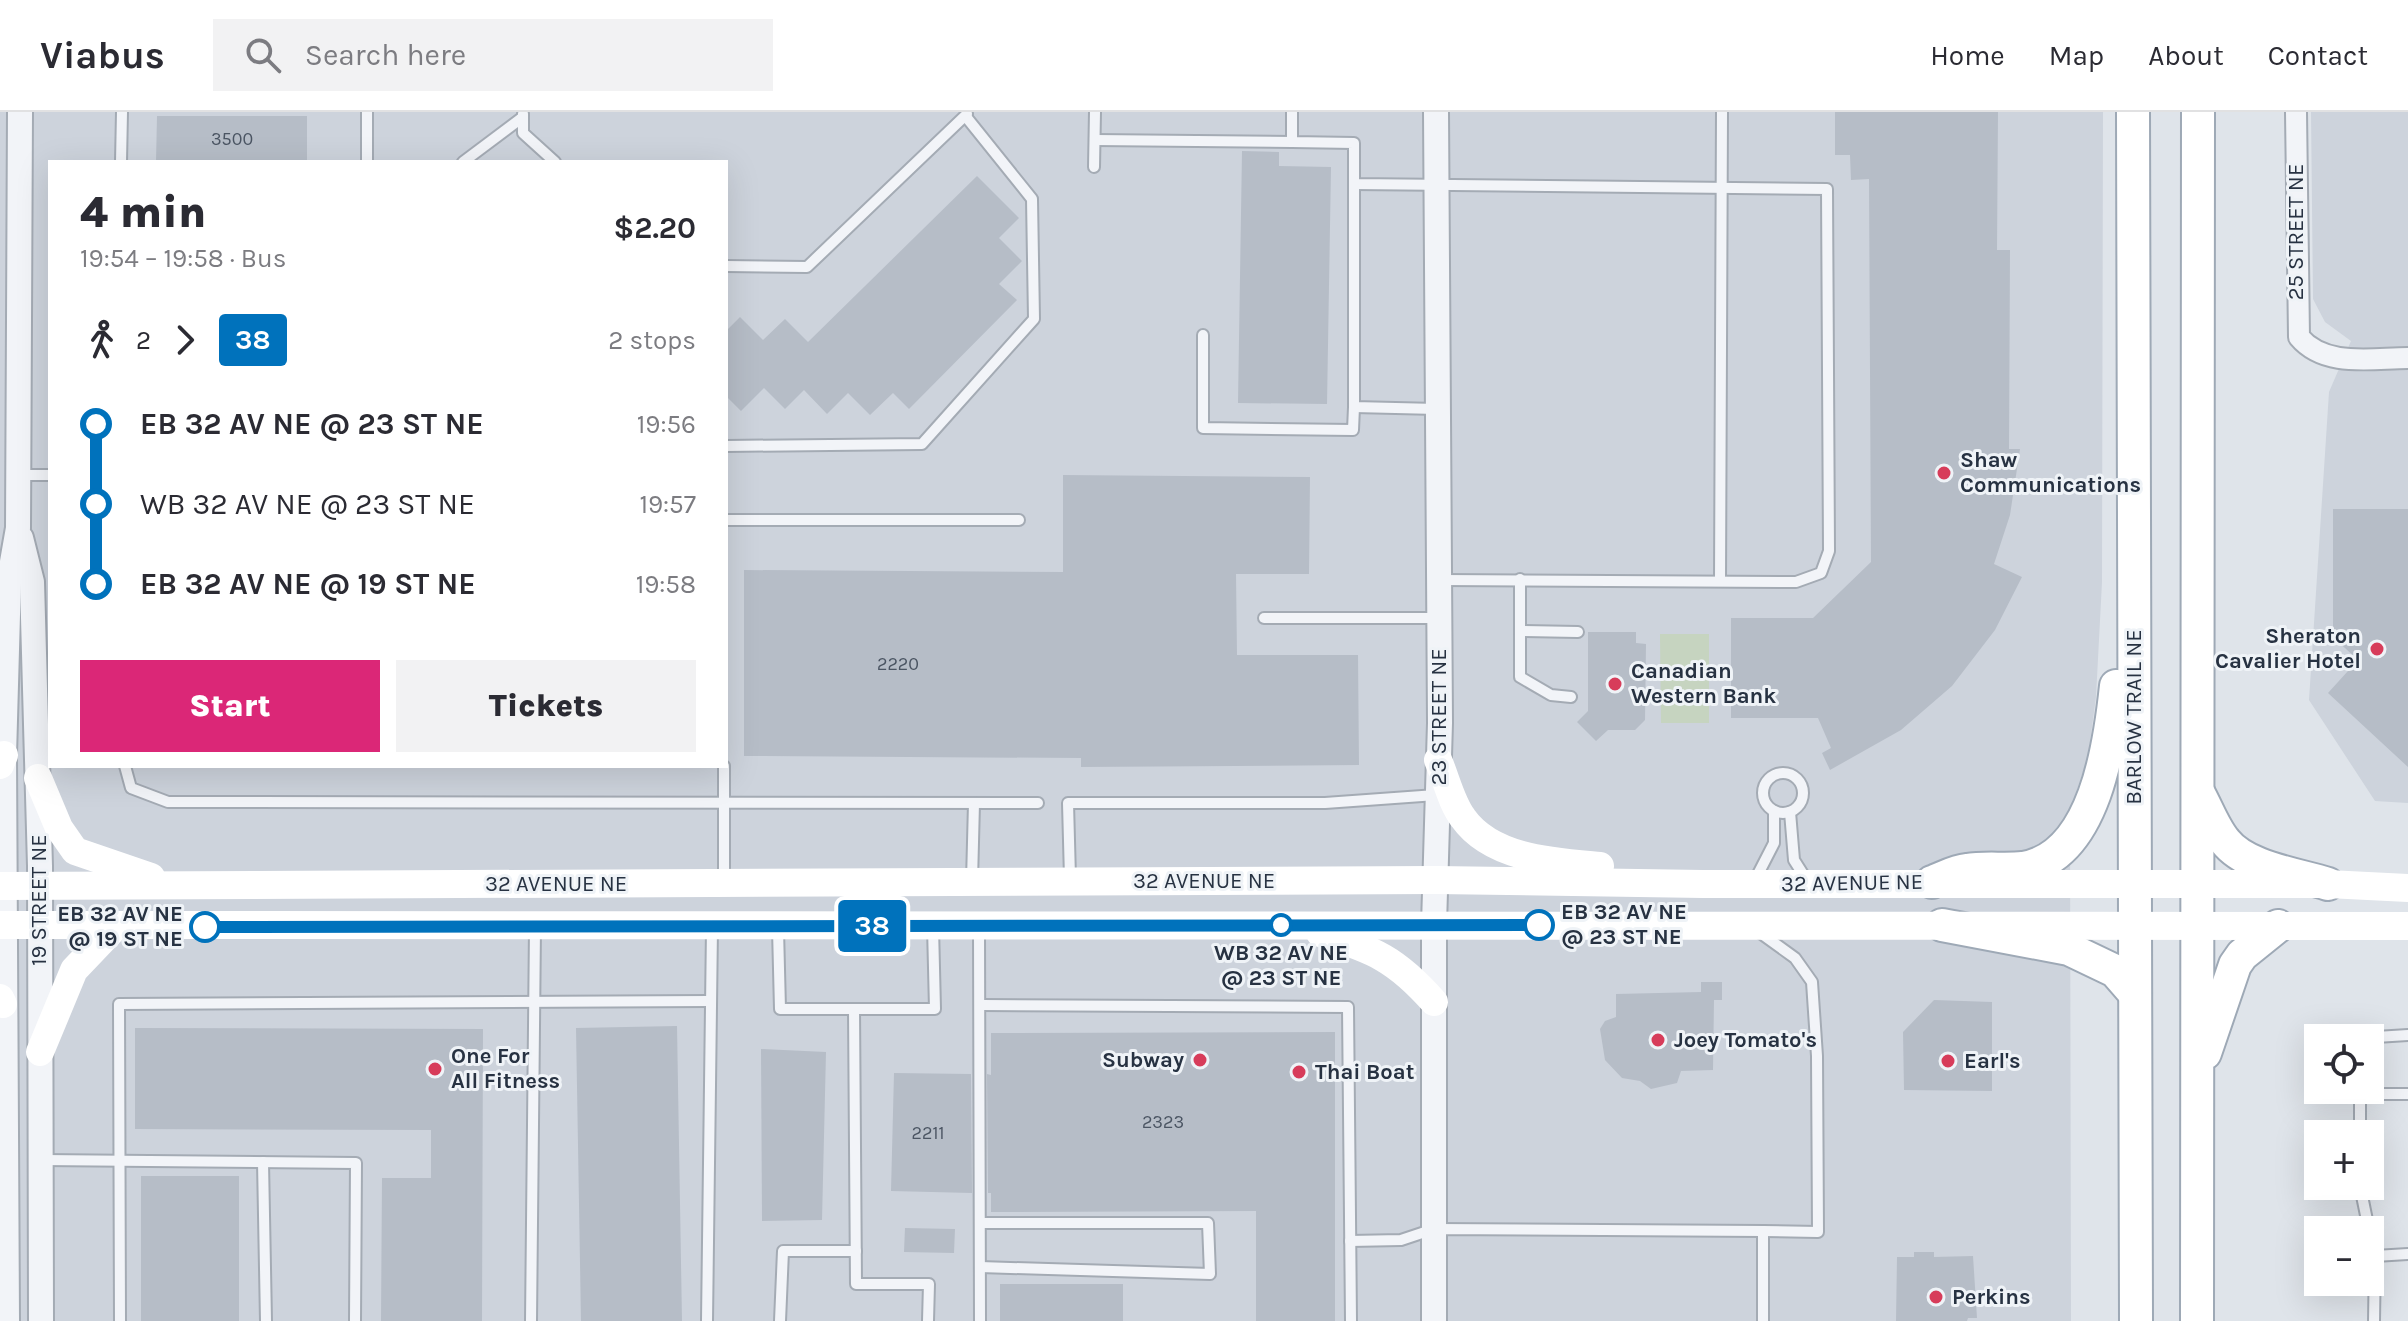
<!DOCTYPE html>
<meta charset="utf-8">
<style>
:root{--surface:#fff;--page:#f2f2f3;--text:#2b2b33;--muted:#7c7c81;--line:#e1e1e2;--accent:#db2777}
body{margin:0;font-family:Karla,sans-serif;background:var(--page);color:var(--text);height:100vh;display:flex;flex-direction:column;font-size:30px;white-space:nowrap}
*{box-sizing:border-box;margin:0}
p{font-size:26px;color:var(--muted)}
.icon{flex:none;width:44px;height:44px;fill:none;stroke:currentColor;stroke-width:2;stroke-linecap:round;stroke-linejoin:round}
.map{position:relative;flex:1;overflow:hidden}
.drawer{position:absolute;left:48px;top:48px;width:680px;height:608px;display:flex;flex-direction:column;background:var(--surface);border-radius:0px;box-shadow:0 8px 32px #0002}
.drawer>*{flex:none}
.badge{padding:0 16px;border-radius:6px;font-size:28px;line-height:52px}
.buttons{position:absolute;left:2304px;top:912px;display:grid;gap:16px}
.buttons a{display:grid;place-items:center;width:80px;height:80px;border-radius:0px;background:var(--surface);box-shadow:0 8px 32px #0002;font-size:40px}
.map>.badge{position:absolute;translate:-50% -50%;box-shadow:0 0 0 4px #fff}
.legs{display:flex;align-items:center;gap:12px;height:88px;padding:0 32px;font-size:26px}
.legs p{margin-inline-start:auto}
.headline{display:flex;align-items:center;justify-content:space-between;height:136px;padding:0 32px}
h1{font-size:44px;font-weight:800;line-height:60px}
.cta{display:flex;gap:16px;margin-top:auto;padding:16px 32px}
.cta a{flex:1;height:92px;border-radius:0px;background:var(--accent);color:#fff;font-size:32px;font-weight:800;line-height:92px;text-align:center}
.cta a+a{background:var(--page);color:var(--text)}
ul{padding:0 32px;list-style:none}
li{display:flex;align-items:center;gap:28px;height:80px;font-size:30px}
li i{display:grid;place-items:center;width:12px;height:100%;margin:0 10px;background:currentColor}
li i::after{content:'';width:20px;height:20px;margin:-10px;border:6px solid;border-radius:50%;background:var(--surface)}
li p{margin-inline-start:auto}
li:first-child i{background:linear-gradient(#0000 50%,currentColor 0)}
li:last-child i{background:linear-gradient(currentColor 50%,#0000 0)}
header{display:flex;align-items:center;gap:48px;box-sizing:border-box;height:112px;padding:0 40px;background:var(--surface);border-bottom:2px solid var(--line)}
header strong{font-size:38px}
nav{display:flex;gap:44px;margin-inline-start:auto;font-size:28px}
.search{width:560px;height:72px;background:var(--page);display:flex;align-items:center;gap:20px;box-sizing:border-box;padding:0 28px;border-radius:0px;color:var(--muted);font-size:30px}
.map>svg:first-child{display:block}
.built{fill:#cdd3dc;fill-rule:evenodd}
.green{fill:#c6d4c0}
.building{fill:#b6bdc7}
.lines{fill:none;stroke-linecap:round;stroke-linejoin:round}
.service-casing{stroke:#a4abb4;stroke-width:14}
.minor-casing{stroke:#a4abb4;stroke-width:24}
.tertiary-casing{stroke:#a4abb4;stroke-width:28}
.primary-casing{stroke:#9ea9b6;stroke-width:36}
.service{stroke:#f2f4f8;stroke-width:10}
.minor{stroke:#f2f4f8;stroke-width:20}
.tertiary{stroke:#f2f4f8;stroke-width:24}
.secondary{stroke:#fff;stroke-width:28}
.primary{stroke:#fff;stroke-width:32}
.line-1-casing{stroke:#fff;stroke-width:18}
.line-1{stroke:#0072bc;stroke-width:12}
.poi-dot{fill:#d73c5a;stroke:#eff3f7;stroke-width:3}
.stop-1-dot{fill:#fff;stroke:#0072bc;stroke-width:4}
.labels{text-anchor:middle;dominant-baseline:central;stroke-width:6;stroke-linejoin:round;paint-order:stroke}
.number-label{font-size:18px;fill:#4b5563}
.street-label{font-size:22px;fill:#273242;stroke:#eff3f7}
.poi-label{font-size:22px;font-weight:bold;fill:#273242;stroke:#eff3f7;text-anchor:start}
.stop-label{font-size:22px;font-weight:bold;fill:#273242;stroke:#eff3f7;text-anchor:start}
</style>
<header>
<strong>Viabus</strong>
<div class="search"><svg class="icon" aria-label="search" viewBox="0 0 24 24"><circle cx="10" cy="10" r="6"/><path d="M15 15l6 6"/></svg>Search here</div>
<nav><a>Home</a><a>Map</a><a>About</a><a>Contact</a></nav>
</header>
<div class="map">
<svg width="2408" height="1209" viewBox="0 0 2408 1209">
<rect width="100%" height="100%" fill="#dfe4ea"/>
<!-- built -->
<g class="built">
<path d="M0,0H2103L2102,470L2096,585L2088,645L2070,699L2071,1209H0ZM50,50H726V654H50Z"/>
<path d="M2311,0H2408V691L2375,689L2309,588L2329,280L2351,229L2325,210L2313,187Z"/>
</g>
<!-- green -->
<path class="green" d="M1660,522H1709V611H1661Z"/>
<!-- building -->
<g class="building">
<path d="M1835,0H1998L1997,138H2010L2009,337H2020L2010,403L1994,452L2022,465L1995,518L1952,574L1901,618L1830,658L1822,641L1831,636L1818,606H1731V506H1813L1871,450L1869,67L1851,68L1850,43H1835Z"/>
<path d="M157,4H307V50H156Z"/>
<path d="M1242,39L1279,40V54L1331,55L1327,292L1238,291Z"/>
<path d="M977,64L1019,106L999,126L1022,149L999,172L1017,188L909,297L893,281L870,303L848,281L827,302L804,278L785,297L764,276L741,299L726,284V219L740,205L763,228L785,207L808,230Z"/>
<path d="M1063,363L1310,365L1309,462H1236L1237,543H1358L1359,653L1081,655V646L744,644V458L1063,460Z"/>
<path d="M2333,397H2408V655L2328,581L2358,548L2333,525Z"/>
<path d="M1588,520H1636V531L1646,532L1645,608L1635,618H1608L1596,629L1577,610L1588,599Z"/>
<path d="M1701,870H1722V888H1714L1713,958L1681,959L1677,971L1651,977L1640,969L1622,966L1605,948L1600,917L1605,909L1616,905V882L1701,880Z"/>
<path d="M1934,888L1992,890V979L1904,978L1903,920Z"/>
<path d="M677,914L682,1209H581L576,916Z"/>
<path d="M135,916L483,917L482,1209H381L382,1066H431V1018L135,1017Z"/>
<path d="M1335,920V1209H1256V1099L991,1100V1081H988L987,962L991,963V921Z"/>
<path d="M761,937L826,940L822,1108L762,1109Z"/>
<path d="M894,961L971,962L972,1081L891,1079Z"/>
<rect x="141" y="1064" width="98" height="145"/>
<path d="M905,1116L955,1117L954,1141L904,1140Z"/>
<path d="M1914,1140H1934V1145L1973,1144L1977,1206H1968L1967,1209H1896L1897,1145H1914Z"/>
<rect x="1000" y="1172" width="123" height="37"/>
</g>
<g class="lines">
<defs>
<g id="service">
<path d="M367,0V50"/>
<path d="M1292,0V30L1354,31V72L1827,77L1829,439L1821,461L1796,470L1441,468"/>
<path d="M523,2V21L555,50"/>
<path d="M1095,28L1292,30"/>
<path d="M121,50L122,0"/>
<path d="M463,50L523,5"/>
<path d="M1094,55L1095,0"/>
<path d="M1354,72V295L1437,297"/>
<path d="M726,154L807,155L967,2"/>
<path d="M1203,223V316L1353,318L1354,295"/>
<path d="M726,334L922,332L1034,207L1032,87L967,6"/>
<path d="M20,363H50"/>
<path d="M726,408H1019"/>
<path d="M1520,467V565L1551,583L1571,585"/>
<path d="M1720,469L1722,0"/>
<path d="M1264,506H1439"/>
<path d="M1520,519L1578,520"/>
<path d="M125,654L131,676L168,690L1038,691"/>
<circle cx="1783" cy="681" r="20"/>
<path d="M1790,700L1794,748L1806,767"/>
<path d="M1070,766L1068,691H1325L1436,683"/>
<path d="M1755,768L1774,731V699"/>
<path d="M724,769V654"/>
<path d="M972,769L974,691"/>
<path d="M778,817L780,897H854"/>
<path d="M979,817L980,1209"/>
<path d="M1759,820L1795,846L1812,870L1817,944L1818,1120L1763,1119"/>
<path d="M982,893L1348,895L1351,1209"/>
<path d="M2360,926L2408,923"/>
<path d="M2360,982H2408"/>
<path d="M2360,1022V978"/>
<path d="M42,1048L356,1051L355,1209"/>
<path d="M263,1050L266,1209"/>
<path d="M2360,1074L2369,1118"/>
<path d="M980,1111H1208L1210,1162L980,1155"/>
<path d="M2370,1123L2375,1144"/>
<path d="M1350,1129L1401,1128L1434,1117L1763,1119V1209"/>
<path d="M120,1209L119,892L710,889"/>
<path d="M531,1209L535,816"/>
<path d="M707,1209L712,816"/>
<path d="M780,1209L783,1139H856"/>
<path d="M928,1209L929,1172H856L854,897H935L933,815"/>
<path d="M2374,1209L2375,1144L2408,1142"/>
</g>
<path id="minor" d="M2296,0L2299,225C2325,256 2372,246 2408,246"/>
<g id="tertiary">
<path d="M21,426L32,470L40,754L41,1209"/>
<path d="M7,1209L4,643L9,467L18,416L20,0"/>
<path d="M1434,1209V813L1440,611L1436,0"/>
</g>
<g id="primary">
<path d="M2133,0L2136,1209"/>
<path d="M2198,680C2207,696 2214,716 2225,729C2246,756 2297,762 2328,772"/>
<path d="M1932,770C1943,766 1955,759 1967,758C1985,755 2005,758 2023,756C2095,745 2110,632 2116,574"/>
<path d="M1942,813L2069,837L2115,859L2135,882"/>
<path d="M2205,941L2235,853L2242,843L2278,814"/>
<path d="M2197,1209L2198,0"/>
</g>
</defs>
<!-- service casing -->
<use href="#service" class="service-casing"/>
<!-- minor casing -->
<use href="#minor" class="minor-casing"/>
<!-- tertiary casing -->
<use href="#tertiary" class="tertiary-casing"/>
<!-- primary casing -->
<use href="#primary" class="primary-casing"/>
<!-- service -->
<use href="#service" class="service"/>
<!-- minor -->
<use href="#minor" class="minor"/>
<!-- tertiary -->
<use href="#tertiary" class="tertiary"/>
<!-- secondary -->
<g class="secondary">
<path d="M1438,648C1446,666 1451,690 1463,706C1492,747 1555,750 1600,754"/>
<path d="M0,653L4,643"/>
<path d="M38,666L59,716L75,739L151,765"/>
<path d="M0,774L1436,768L1703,772H2328L2408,776"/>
<path d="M0,813L2408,814"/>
<path d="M1320,821C1374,838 1396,847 1434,890"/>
<path d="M0,886L3,892"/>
<path d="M40,940L74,858L115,815"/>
</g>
<!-- primary -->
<use href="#primary" class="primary"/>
</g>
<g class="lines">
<defs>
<path id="line-1" d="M205,815L1539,813"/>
</defs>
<!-- line-1 casing -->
<use href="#line-1" class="line-1-casing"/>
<!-- line-1 -->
<use href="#line-1" class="line-1"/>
</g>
<!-- markers -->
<g class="poi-dot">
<circle cx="1944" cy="361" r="8"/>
<circle cx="2377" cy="537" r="8"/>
<circle cx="1615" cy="572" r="8"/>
<circle cx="1658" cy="928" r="8"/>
<circle cx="1200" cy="948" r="8"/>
<circle cx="1948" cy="949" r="8"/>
<circle cx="435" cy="957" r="8"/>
<circle cx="1299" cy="960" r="8"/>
<circle cx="1936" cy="1185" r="8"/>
</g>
<g class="stop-1-dot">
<circle cx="1281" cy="813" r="10"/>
<circle cx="1539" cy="813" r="14"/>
<circle cx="205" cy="815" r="14"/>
</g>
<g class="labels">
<!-- number labels -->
<g class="number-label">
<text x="232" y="27">3500</text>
<text x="898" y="552">2220</text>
<text x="1163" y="1010">2323</text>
<text x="928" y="1021">2211</text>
</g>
<!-- street labels -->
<g class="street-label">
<text transform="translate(2296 120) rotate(-90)">25 STREET NE</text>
<text transform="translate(1439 605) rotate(-90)">23 STREET NE</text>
<text transform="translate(2134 605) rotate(-90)">BARLOW TRAIL NE</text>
<text x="1204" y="769">32 AVENUE NE</text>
<text transform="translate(1852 771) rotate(-1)">32 AVENUE NE</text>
<text x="556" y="772">32 AVENUE NE</text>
<text transform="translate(39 788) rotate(-90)">19 STREET NE</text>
</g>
<!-- poi labels -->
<g class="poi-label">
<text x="1960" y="348">Shaw<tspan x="1960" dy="25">Communications</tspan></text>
<text x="2361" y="524" text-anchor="end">Sheraton<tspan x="2361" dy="25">Cavalier Hotel</tspan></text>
<text x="1631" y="559">Canadian<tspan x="1631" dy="25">Western Bank</tspan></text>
<text x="1674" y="928">Joey Tomato's</text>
<text x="451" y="944">One For<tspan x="451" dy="25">All Fitness</tspan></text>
<text x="1184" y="948" text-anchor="end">Subway</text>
<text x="1964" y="949">Earl's</text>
<text x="1315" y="960">Thai Boat</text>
<text x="1952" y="1185">Perkins</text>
</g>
<!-- stop labels -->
<g class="stop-label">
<text x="1561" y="800">EB 32 AV NE<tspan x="1561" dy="25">@ 23 ST NE</tspan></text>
<text x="183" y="802" text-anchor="end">EB 32 AV NE<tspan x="183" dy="25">@ 19 ST NE</tspan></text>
<text x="1281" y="841" text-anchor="middle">WB 32 AV NE<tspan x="1281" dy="25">@ 23 ST NE</tspan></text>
</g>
</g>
</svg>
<div class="buttons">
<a><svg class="icon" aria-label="locate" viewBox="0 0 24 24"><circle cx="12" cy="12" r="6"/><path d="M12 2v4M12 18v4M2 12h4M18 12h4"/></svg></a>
<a>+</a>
<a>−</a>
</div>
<b class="badge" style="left:872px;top:814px;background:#0072bc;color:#fff">38</b>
<section class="drawer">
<div class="headline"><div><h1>4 min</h1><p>19:54 – 19:58 · Bus</p></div><b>$2.20</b></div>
<div class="legs"><svg class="icon" aria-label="walk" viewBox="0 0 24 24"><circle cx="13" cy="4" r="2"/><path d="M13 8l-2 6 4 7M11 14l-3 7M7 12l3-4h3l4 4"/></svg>2<svg class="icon" aria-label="forward" viewBox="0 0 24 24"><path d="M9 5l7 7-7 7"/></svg><b class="badge" style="background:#0072bc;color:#fff">38</b><p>2 stops</p></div>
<ul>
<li><i style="color:#0072bc"></i><b>EB 32 AV NE @ 23 ST NE</b><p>19:56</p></li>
<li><i style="color:#0072bc"></i><span>WB 32 AV NE @ 23 ST NE</span><p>19:57</p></li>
<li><i style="color:#0072bc"></i><b>EB 32 AV NE @ 19 ST NE</b><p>19:58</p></li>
</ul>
<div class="cta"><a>Start</a><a>Tickets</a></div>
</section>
</div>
